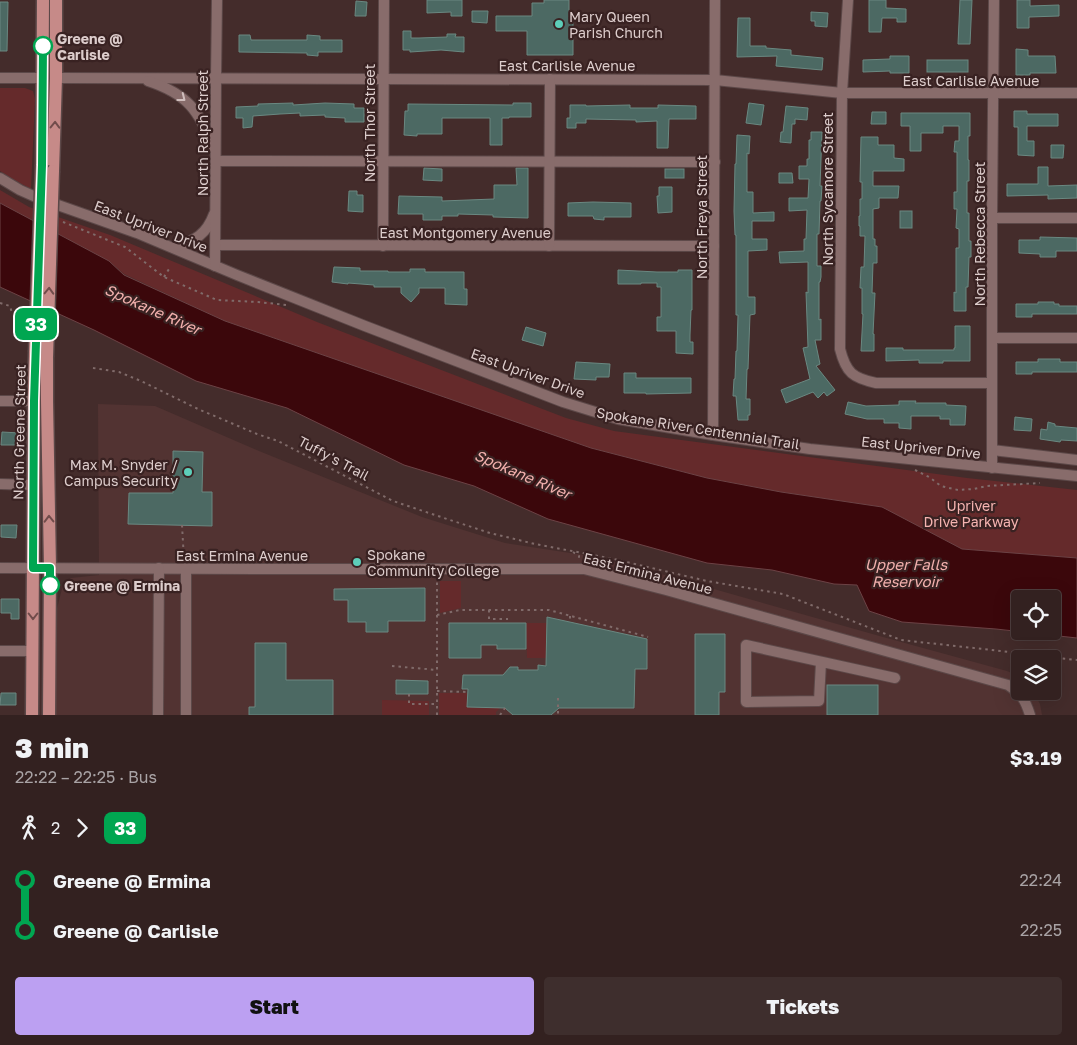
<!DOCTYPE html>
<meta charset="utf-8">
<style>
:root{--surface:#332120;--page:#3e2e2d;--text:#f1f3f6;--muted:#a9a3a5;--line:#4e3e3e;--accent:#bca0f2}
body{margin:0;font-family:"Golos Text",sans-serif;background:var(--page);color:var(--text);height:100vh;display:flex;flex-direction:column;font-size:19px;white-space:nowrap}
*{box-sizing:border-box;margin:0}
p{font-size:16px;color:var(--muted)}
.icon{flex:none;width:28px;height:28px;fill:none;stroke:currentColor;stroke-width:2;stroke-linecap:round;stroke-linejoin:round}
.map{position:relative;height:715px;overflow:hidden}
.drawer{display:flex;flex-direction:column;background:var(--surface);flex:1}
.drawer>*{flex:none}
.badge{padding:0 10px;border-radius:8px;font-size:18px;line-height:32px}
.controls{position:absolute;left:1011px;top:590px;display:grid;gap:10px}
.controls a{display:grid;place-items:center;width:50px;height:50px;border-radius:5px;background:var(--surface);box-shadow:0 5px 20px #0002,0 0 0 1px var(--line);font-size:25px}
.map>.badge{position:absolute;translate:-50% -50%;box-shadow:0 0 0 2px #fff}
.legs{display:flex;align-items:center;gap:8px;height:55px;padding:0 15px;font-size:16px}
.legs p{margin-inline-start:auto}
.headline{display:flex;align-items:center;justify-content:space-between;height:85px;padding:0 15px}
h1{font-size:28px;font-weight:800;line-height:38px}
.action{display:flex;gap:10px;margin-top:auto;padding:10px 15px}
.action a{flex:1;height:58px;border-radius:5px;background:var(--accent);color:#111;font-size:20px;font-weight:800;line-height:58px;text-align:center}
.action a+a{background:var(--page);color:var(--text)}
ul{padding:0 15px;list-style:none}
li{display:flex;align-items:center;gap:18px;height:50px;font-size:19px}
li i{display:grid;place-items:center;width:8px;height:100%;margin:0 6px;background:currentColor}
li i::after{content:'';width:12px;height:12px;margin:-6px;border:4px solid;border-radius:50%;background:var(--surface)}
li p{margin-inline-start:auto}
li:first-child i{background:linear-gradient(#0000 50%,currentColor 0)}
li:last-child i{background:linear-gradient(currentColor 50%,#0000 0)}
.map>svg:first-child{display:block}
.built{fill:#523332}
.green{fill:#652a2b}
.water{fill:#3b070b;stroke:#6c4245;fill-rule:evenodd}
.building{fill:#4c6963;stroke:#6a8881}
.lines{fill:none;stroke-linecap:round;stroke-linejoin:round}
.minor-casing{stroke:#5c4848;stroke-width:12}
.major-casing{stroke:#5c4848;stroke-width:15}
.path{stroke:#806b6a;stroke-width:2;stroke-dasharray:2.5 4;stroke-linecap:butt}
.minor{stroke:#886c6b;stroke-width:10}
.major{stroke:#c68a88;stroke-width:12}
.major-bridge-casing{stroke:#5c4848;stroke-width:15;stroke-linecap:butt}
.major-bridge{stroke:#c68a88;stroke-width:12}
.oneway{stroke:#d0bebd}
.oneway2{stroke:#714c4b}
.line-1-casing{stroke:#fff;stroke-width:11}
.line-1{stroke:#00a651;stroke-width:8}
.poi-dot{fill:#5dceb9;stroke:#392222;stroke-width:2}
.stop-1-dot{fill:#fff;stroke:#00a651;stroke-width:2.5}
.labels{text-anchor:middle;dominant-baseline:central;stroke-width:4.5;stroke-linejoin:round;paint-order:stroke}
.poi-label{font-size:14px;fill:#ddcdcc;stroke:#392222;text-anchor:start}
.stop-label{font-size:14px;font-weight:bold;fill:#ddcdcc;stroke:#392222;text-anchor:start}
.street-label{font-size:14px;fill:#ddcdcc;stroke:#392222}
.park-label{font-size:14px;fill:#f6b4b1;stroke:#392222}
.water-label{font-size:15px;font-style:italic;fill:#f2b0ad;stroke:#392222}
</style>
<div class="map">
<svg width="1077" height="715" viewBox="0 0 1077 715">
<rect width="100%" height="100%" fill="#442c2b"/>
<!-- built -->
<path class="built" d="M98,404L155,406L259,451L422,517L505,543L590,556L640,568L883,637L1007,671L1020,677V691H1033L1040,704L1042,715H54L55,616L63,585L66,581L71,578L99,575Z"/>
<!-- green -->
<g class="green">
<path d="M0,88H25L33,91L35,99L31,189L16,181L0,171Z"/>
<path d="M0,190L29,207L110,235L317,322L566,418L614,431L967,478L1077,490V558L962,549L881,507L781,492L707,478L591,448L225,321L124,274L109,261L0,203Z"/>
<path d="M440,581H461V608L440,613Z"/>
<path d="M526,623H547L546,658H527Z"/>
<path d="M439,693H468V707L500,708L496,712V715H439Z"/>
<path d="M382,700L429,701V715H382Z"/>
</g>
<!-- water -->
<path class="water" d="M0,203L109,261L124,275L225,321L591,448L707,478L781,492L882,507L962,549L1077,558V638L996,629L902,622L869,611L857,585L834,584L772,570L707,563L548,519L474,486L404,465L287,408L196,381L94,330L0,287ZM1020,599H1052V631H1020Z"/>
<!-- building -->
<g class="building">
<path d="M427,0H462V16H451V12L427,13Z"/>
<path d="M544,0H569V17H573V55H527V31H496V16H532V3H544Z"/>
<path d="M869,0H886V8L906,9V22H897V18H882L881,32H869Z"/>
<path d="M960,0H972L970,44H958Z"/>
<path d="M1017,0H1030V6L1059,5V16L1029,17V28H1017Z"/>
<path d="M356,1L367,2L366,16H355Z"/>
<path d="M0,2H8L7,51H0Z"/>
<path d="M472,11H488L487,23L472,22Z"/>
<path d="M811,12L828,13L827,27L815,26V21H811Z"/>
<path d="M738,18H750V46H766V48L791,50V55L823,58L822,70L776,66L777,56L737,57Z"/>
<path d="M403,31H411V38H419L447,37V34H456L455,37H464V52L441,50L410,52V50H403Z"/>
<path d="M239,35H250L251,40H307V35L320,36V40H342V52H318V56L307,55V53L239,52Z"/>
<path d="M1016,49L1028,50V56H1055L1056,73H1030V75H1016Z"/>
<path d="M890,56H909V73H890V71L863,72V60L890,59Z"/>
<rect x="927" y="60" width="41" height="12"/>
<path d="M293,103V105L325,103L354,104V108H364V122H345V118L325,117V115L300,116V113L280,114L253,116L252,127L243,128V118H236V107L258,106V104Z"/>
<path d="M513,103H531V117H509V118H502V145H490V118H442V134H417V136L404,135L405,111H408V104L513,105Z"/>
<path d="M749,103L764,105L761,125L746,123Z"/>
<path d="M570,105H586V106L630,105V108H658V105L696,106V119H669L668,148H657V121L636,122V120L586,119V123H576V128H567V118H570Z"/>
<path d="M786,106L808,108L807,120L795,119V124H792L791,143L780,142L781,132H783Z"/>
<path d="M1014,111H1027V114H1058V126H1027V141H1034V156L1018,155V127H1014Z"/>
<path d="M872,112H886V124H871Z"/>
<path d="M901,113H970V136H968V160H969V181H967V213H969V241H971V257H969L968,287H966V311H954V292L956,293V248H959V229L956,228L957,209H954V192H957V152H954L955,141H959V126H943V133H921V151H910V126H901Z"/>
<path d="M811,132H822L820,186H822L821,201H820L819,234H817V266H821V277L820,282H819V320L821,319V340H815L820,364L816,366L835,390L827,396L824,392L818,398L813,392L786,403L781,390L810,379L803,348L808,347L806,292L808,293V262L780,263L779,252L804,251V239H806L807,210L789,211V198H808L809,179H799V166H807V159H809V140H811Z"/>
<path d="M737,135L750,136L749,154L747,153V192H753V213L774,212V221H752V239H767V250L748,251V297H755V314L750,315L748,369H747L746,399H750V415H748V420H738L736,396H733L734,379H735L736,351H737L738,315H736V235H735L734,211L735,164H736Z"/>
<path d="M861,137H878V145H894V158L904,159V171H873V186H899L898,198H879V208L873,209V239H875V246H877V263H873L872,293H875L873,334H874V351H861L863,314H862V288H860L861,267H864L865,236H860V226H859V216H860V199H862V182H860Z"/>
<path d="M1051,145H1064L1063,158H1051Z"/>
<path d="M1038,167H1048V186L1077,185V198L1048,199V195L1007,196V184H1038Z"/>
<path d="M424,168L442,169V181L423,180Z"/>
<path d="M516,168H528V218L493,217V215L458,214V216H442V220H423V214H398L399,196L442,197V201L494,199V185H517Z"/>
<rect x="665" y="169" width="19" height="9"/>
<path d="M779,173H792L793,183H779Z"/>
<path d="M659,187H672V212L658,213L657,196H659Z"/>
<path d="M349,191H357V195H363V212L348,211Z"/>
<path d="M593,202L631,203V217H604V220L594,219L593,216H568V203Z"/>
<rect x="900" y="211" width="12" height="17"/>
<path d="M1040,237L1077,238V251H1056V257H1040V254L1019,253V240H1040Z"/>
<path d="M334,267L360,268V271H388V272H410V269H425V272H464V289H467V305L445,304V288H419V293L411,302L401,293V287H374V285L348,283V284L332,282Z"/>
<path d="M618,270L657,272H678V270H692V310H691L690,335V342H693V354L676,353V331H657V317H661V287H657V283H641V284H618Z"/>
<path d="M1038,302H1054V304H1059V306H1077V314H1032V317H1016V304H1038Z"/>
<path d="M955,326H970V361H943V363H919V360L886,361V348H903V350H954V348H955Z"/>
<path d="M526,327L546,333L543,346L522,340Z"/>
<path d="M1038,359H1060V362H1077V372H1032V374H1016V362H1038Z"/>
<path d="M576,362L610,364L609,377H596V380L574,379Z"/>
<path d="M624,373H636V378H691V393L646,394V393H624Z"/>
<path d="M899,401H916L915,403H946V405L966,406L965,425H950V419H940V416H911V429L899,428V423H884V419H867L845,414L848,402L866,406L899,405Z"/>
<path d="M1015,417L1032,419L1031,431L1014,430Z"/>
<path d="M1048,422L1055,424V426L1077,428V441L1061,440L1060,442L1040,439L1041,429L1047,430Z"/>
<path d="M2,432L20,433V445H1Z"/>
<path d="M173,451L203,452L202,492H212V526L128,524L129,493H173Z"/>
<path d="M1,525H17L16,538L1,537Z"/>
<path d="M425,588V621H388V632H366V622H348V600H334V589Z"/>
<path d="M1,599H19V619H11V613H1Z"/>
<path d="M547,617L647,639V669H635L634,708H559L551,715H513L505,708L467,707L468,689H462L463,675H503L510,667H518V670H538V665L546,666Z"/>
<path d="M449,623H526V649H497V645H481V658H449Z"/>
<path d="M695,634H725V692H719V715H695Z"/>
<path d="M255,643H286V680H333V715H249V707H255Z"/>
<path d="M396,680L428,681V694H396Z"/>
<rect x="827" y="685" width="51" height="30"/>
<path d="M1,693H16V705H0Z"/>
</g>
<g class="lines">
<defs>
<g id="minor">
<path d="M848,0L842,93L840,349C846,373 853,378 876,383H992"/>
<path d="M0,78H43"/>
<path d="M56,78L715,80L842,93H1077"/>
<path d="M148,81C188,94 199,111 214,148"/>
<path d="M216,161L715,162"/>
<path d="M0,178L20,190L38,198L137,233L237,275L365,326L563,402L618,419L713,435L810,449L1077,476"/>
<path d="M992,218H1077"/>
<path d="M216,245L714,246"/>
<path d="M383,246L384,0"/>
<path d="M549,246L550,79"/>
<path d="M174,248C194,240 206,236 214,214"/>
<path d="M215,266L216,78L217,0"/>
<path d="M992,338H1077"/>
<path d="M0,401H34"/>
<path d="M713,435L715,0"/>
<path d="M992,450L1077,460"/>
<path d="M992,468V218L994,0"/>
<path d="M0,484L33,485"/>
<path d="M0,568L279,569H584L666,590L1008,685C1022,695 1025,699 1030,715"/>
<path d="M186,569V715"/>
<path d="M0,651H33"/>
<path d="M821,662L819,701L746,702V645L895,678"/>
<path d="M158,715L159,568"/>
</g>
<g id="major">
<path d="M42,165L43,0"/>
<path d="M53,171L56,78V0"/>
<path d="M47,357V401L50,568L49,715"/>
<path d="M32,715L34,401L35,352"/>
</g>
</defs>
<!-- minor casing -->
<use href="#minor" class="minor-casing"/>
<!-- major casing -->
<use href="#major" class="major-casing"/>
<!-- path -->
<g class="path">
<path d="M63,222L125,247L164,277L217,300L258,302L286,305"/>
<path d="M164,277L169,269"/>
<path d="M0,303L10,306L12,313"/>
<path d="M93,368L119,372L141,381L198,409L257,434L278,441L393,501L447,519L490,533L535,544L614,559L707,581L783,594L901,640L1001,651L1046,657L1077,660"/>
<path d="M915,470L929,477L941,486L958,490L974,489L987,486L1040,483"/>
<path d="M182,525L184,560"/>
<path d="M573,552L579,556V559"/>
<path d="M489,610V619H508"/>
<path d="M437,615L460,610H549L648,637"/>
<path d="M570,616V622"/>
<path d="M392,666L437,670"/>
<path d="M437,691L468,692"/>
<path d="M409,694V704H437"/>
<path d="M558,698V715"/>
<path d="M437,715V578"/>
<path d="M500,715L505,708"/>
</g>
<!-- minor -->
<use href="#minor" class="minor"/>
<!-- major -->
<use href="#major" class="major"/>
<defs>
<g id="major-bridge">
<path d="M35,352L42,165"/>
<path d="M47,357L53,171"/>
</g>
</defs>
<!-- major-bridge casing -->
<use href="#major-bridge" class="major-bridge-casing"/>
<!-- major-bridge -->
<use href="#major-bridge" class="major-bridge"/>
</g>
<!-- one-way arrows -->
<defs><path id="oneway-chevron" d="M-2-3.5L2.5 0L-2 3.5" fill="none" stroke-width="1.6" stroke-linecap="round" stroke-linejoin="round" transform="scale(1.25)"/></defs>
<use class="oneway" href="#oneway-chevron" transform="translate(182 98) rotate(38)"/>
<g class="oneway2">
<use href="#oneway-chevron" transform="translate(55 125) rotate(-89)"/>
<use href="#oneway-chevron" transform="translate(49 291) rotate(-88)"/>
<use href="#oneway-chevron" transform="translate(49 519) rotate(-91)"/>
<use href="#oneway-chevron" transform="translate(33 616) rotate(90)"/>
</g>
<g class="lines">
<defs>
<path id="line-1" d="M43,46L42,165L34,401L33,568H50V585"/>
</defs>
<!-- line-1 casing -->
<use href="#line-1" class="line-1-casing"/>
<!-- line-1 -->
<use href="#line-1" class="line-1"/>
</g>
<!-- markers -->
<g class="poi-dot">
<circle cx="559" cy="24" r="5"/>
<circle cx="188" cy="472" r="5"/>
<circle cx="357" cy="562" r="5"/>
</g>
<g class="stop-1-dot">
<circle cx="43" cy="46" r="9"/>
<circle cx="50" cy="585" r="9"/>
</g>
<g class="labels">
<!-- poi labels -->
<g class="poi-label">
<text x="569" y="16">Mary Queen<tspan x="569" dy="16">Parish Church</tspan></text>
<text x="178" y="464" text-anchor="end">Max M. Snyder /<tspan x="178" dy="16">Campus Security</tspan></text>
<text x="367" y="554">Spokane<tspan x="367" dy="16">Community College</tspan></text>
</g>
<!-- stop labels -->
<g class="stop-label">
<text x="57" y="38">Greene @<tspan x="57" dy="16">Carlisle</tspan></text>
<text x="64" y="585">Greene @ Ermina</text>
</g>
<!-- street labels -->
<g class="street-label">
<text x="567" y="65">East Carlisle Avenue</text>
<text x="971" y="80">East Carlisle Avenue</text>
<text transform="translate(369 123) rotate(-90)">North Thor Street</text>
<text transform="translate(202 133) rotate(-90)">North Ralph Street</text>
<text transform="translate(827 189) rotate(-90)">North Sycamore Street</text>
<text transform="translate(701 217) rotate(-90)">North Freya Street</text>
<text transform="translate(151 226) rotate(21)">East Upriver Drive</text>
<text x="465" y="232">East Montgomery Avenue</text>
<text transform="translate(979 234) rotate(-90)">North Rebecca Street</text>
<text transform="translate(528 373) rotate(20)">East Upriver Drive</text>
<text transform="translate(698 428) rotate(9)">Spokane River Centennial Trail</text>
<text transform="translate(19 432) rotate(-89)">North Greene Street</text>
<text transform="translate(921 447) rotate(6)">East Upriver Drive</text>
<text transform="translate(334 458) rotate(28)">Tuffy's Trail</text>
<text x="242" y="555">East Ermina Avenue</text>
<text transform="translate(648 573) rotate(14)">East Ermina Avenue</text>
</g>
<!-- park labels -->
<g class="park-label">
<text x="971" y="505">Upriver<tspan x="971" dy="16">Drive Parkway</tspan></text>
</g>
<!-- water labels -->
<g class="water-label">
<text transform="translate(153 309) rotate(24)">Spokane River</text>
<text transform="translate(523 474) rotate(23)">Spokane River</text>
<text x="906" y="564">Upper Falls<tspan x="906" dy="17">Reservoir</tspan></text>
</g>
</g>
</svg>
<div class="controls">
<a><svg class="icon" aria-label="locate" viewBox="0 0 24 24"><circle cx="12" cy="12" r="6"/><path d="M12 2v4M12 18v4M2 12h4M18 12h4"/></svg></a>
<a><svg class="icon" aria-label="layers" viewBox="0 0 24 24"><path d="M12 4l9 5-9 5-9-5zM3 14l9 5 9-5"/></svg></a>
</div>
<b class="badge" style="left:36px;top:324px;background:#00a651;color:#fff">33</b>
</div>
<section class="drawer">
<div class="headline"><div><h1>3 min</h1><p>22:22 – 22:25 · Bus</p></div><b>$3.19</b></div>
<div class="legs"><svg class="icon" aria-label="walk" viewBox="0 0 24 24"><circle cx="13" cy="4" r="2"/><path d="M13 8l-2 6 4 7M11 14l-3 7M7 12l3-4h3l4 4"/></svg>2<svg class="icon" aria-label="forward" viewBox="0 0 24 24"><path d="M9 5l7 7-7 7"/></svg><b class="badge" style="background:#00a651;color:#fff">33</b></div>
<ul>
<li><i style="color:#00a651"></i><b>Greene @ Ermina</b><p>22:24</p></li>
<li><i style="color:#00a651"></i><b>Greene @ Carlisle</b><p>22:25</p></li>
</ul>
<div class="action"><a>Start</a><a>Tickets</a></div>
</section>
